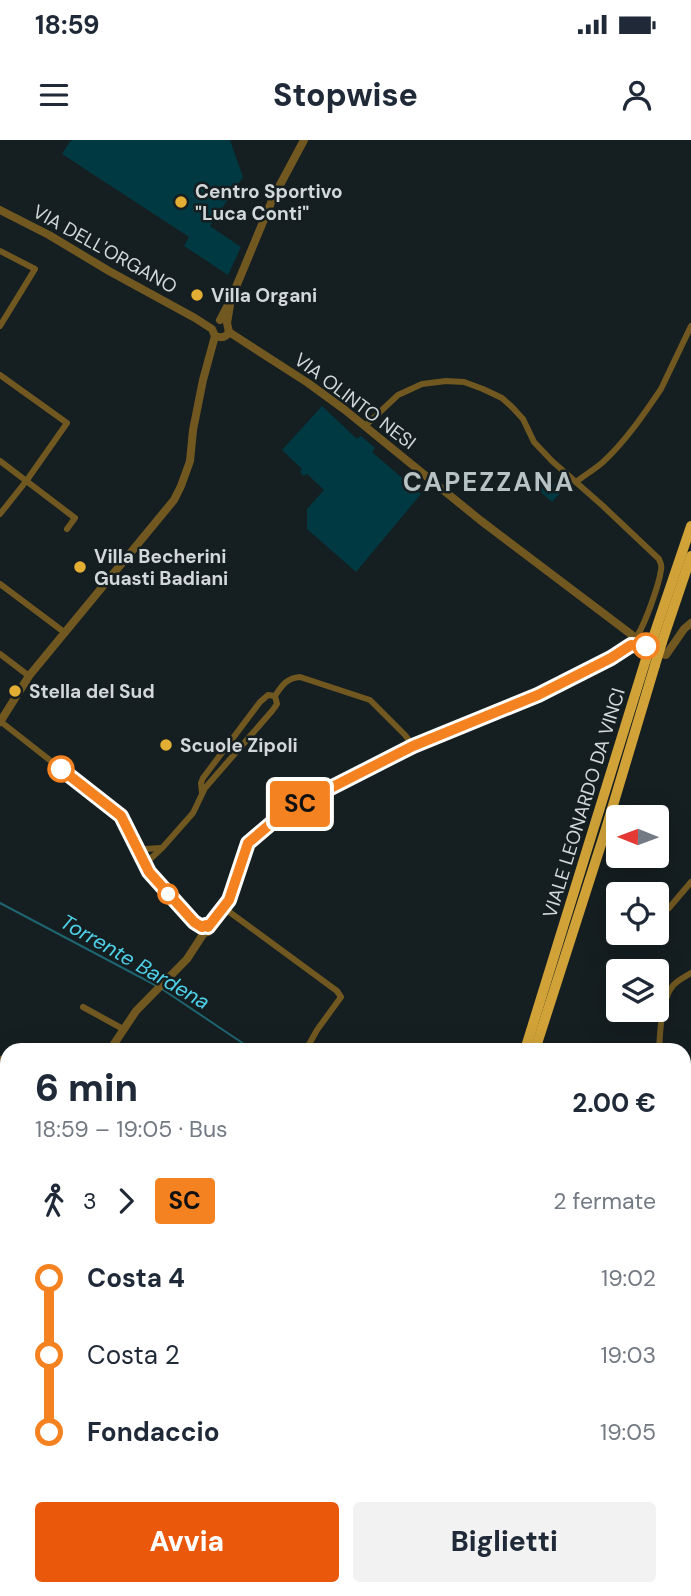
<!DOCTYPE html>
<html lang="it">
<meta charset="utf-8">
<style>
:root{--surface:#fff;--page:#f2f2f3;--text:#1f2937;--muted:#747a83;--accent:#ea580c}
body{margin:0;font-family:"DM Sans",sans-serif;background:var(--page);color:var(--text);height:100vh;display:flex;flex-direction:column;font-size:26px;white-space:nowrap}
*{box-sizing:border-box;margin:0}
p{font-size:23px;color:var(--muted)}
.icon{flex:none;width:38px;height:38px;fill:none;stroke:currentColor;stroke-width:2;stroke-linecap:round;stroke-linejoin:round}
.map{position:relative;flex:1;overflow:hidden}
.panel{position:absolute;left:0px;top:903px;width:691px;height:553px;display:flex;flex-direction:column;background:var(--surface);border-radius:21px 21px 0 0;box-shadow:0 7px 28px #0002}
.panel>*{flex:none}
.badge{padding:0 14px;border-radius:5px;font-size:24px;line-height:46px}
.needle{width:46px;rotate:271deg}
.controls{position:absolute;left:606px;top:665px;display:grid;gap:14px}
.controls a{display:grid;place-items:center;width:63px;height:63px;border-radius:7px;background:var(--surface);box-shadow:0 7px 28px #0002;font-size:35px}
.map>.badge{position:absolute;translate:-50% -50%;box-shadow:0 0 0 4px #fff}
.legs{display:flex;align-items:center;gap:10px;height:77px;padding:0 35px;font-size:23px}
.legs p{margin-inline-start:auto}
.overview{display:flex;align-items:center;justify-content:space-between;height:119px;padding:0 35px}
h1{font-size:38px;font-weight:800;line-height:52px}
.action{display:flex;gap:14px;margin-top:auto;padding:14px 35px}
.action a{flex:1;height:80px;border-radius:7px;background:var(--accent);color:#fff;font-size:28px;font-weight:800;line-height:80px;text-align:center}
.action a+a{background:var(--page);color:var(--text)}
ul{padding:0 35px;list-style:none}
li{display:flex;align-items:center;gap:24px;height:77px;font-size:26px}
li i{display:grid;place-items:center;width:10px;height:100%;margin:0 9px;background:currentColor}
li i::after{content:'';width:18px;height:18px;margin:-9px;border:5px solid;border-radius:50%;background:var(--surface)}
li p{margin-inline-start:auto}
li:first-child i{background:linear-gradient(#0000 50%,currentColor 0)}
li:last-child i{background:linear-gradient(currentColor 50%,#0000 0)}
.status{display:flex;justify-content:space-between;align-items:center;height:49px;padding:0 35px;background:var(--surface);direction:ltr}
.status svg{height:19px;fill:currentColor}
header{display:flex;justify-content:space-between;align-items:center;height:91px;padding:0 35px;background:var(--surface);font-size:32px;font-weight:800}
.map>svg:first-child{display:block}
.green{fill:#003942}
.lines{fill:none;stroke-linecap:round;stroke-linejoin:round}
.stream{stroke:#1e6470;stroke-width:2}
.minor{stroke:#715821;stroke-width:6}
.tertiary{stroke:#715821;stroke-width:8}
.trunk{stroke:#d0a238;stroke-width:10}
.trunk-bridge{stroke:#d0a238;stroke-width:10}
.line-1-casing{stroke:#fff;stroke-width:16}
.line-1{stroke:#f58220;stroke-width:10}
.poi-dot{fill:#e2af34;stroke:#151e20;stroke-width:2.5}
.stop-1-dot{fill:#fff;stroke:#f58220;stroke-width:3.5}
.labels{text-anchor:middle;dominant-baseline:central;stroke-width:5;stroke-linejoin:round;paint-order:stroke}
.poi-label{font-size:19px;font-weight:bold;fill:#d2d8da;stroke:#151e20;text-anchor:start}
.street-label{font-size:19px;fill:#d2d8da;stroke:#151e20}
.water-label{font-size:21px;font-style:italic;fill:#4fd2e9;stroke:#151e20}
.district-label{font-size:26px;font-weight:bold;letter-spacing:2px;fill:#b6c2c4;stroke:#151e20}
</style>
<div class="status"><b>18:59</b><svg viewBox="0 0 49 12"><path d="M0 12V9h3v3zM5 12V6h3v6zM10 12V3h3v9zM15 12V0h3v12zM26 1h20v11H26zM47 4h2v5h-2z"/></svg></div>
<header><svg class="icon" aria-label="menu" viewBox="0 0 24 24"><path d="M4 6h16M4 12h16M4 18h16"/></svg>Stopwise<svg class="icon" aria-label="person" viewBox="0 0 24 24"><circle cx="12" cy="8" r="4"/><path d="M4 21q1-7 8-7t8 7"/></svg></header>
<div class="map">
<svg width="691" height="1456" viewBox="0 0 691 1456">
<rect width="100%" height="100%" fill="#151e20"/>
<!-- green -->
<g class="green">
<path d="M71,0H230L243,37L210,86L241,107L228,135L184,106L189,97L62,14Z"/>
<path d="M322,266L357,299L361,296L375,308L372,312L421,354L356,432L307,389V369L324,350L307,334L304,336L300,332L302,329L282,310Z"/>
<path d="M545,336L562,351L552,362L535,347Z"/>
</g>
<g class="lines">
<!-- stream -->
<g class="stream">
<path d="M0,763L157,846"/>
<path d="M162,849L253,910"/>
<path d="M684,1118L691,1121"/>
</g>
<!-- minor -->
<g class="minor">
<path d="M0,111L35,129L0,186"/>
<path d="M0,235L67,283L27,340L0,374"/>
<path d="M365,286L398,255L422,244L446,241L464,242L483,249L502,258L512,267L523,279L534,302L552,321L603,366L659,419C661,425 662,424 661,430C659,445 645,484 637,496"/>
<path d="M0,321L75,378L67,389"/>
<path d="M576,342C585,335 595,329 603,322C625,302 644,274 661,249L691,186"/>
<path d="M0,444L64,492"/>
<path d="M0,514L29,536"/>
<path d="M0,581L121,676L149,732L194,782L202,787"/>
<path d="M202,653L201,643L203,638L260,562L268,555L275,556"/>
<path d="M137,707L145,709L161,708"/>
<path d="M145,724L163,707L193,673L205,648L272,571L277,564L275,556C282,545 287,538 300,537L370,560L405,595L413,606"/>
<path d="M224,768L337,851L341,857L317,890L306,910"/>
<path d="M669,768L691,742"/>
<path d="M83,867L123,889"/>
<path d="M659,910C660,893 661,861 672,847C676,841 685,837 691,833"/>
<path d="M0,919L7,923"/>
<path d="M0,1189L7,1179"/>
<path d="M684,1368L691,1335"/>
<path d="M187,1456L189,1449"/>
<path d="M243,1456L248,1449"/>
<path d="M419,1456L421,1449"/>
<path d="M589,1456L590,1449"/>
</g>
<!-- tertiary -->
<g class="tertiary">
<path d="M0,70L49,95L109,131L195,178L212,189L215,196C221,198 226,198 229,192L227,183L231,159"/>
<path d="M220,180L231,159L273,58L304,0"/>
<path d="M229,192L308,243L345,270L480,380L632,495"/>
<path d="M639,500C646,507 656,514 666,515L684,489L691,483"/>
<path d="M0,582L29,536L174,360L181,346L190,321L193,290L203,240L215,196"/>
<path d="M110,910L136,871L187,819L204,793L208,792V787L229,760L248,703L281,675L299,664L413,606L538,555L611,518L631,505"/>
<path d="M0,1090L7,1079"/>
<path d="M0,1168L7,1177"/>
<path d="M207,1449L212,1456"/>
</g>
<!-- trunk -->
<g class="trunk">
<path d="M653,498L691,386"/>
<path d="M662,502L691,416"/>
<path d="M525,910L646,519"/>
<path d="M535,910L605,692L655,525"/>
<path d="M353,1456L355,1449"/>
<path d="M363,1456L365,1449"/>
</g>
<!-- trunk-bridge -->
<g class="trunk-bridge">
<path d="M646,519L653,498"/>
<path d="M655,525L662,502"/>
</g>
</g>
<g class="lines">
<defs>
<path id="line-1" d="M61,629L121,676L149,732L194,782L202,787L206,785L208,787L229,760L248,703L281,675L299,664L413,606L538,555L611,518L631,505L646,506"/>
</defs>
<!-- line-1 casing -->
<use href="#line-1" class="line-1-casing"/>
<!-- line-1 -->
<use href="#line-1" class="line-1"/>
</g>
<!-- markers -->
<g class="poi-dot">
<circle cx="181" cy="62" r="7"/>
<circle cx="197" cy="155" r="7"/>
<circle cx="80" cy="427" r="7"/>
<circle cx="15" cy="551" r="7"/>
<circle cx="166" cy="605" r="7"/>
</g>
<g class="stop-1-dot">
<circle cx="646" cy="506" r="12"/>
<circle cx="61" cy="629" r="12"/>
<circle cx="168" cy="754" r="9"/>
</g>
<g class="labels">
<!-- poi labels -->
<g class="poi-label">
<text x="195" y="51">Centro Sportivo<tspan x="195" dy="22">"Luca Conti"</tspan></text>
<text x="211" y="155">Villa Organi</text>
<text x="94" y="416">Villa Becherini<tspan x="94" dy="22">Guasti Badiani</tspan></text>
<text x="29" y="551">Stella del Sud</text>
<text x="180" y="605">Scuole Zipoli</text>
</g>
<!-- street labels -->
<g class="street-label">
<text transform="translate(105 109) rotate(29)">VIA DELL'ORGANO</text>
<text transform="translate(355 261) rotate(37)">VIA OLINTO NESI</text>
<text transform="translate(584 663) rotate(-73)">VIALE LEONARDO DA VINCI</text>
</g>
<!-- water labels -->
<g class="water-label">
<text transform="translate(135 822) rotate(30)">Torrente Bardena</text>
</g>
<!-- district labels -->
<g class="district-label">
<text x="489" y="342">CAPEZZANA</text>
</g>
</g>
</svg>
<div class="controls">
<a><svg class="needle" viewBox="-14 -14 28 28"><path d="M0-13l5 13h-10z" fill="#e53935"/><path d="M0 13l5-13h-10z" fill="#747a83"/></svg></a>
<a><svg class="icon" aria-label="locate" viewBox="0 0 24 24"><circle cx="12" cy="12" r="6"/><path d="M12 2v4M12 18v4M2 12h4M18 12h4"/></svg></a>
<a><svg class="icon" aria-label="layers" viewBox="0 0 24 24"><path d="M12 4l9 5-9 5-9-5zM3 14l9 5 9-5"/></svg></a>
</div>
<b class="badge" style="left:300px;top:664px;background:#f58220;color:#111">SC</b>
<section class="panel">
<div class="overview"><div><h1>6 min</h1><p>18:59 – 19:05 · Bus</p></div><b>2.00 €</b></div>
<div class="legs"><svg class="icon" aria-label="walk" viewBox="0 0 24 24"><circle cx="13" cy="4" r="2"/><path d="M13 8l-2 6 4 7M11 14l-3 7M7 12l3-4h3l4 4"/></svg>3<svg class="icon" aria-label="forward" viewBox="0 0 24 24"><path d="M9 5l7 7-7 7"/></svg><b class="badge" style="background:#f58220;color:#111">SC</b><p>2 fermate</p></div>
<ul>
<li><i style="color:#f58220"></i><b>Costa 4</b><p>19:02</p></li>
<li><i style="color:#f58220"></i><span>Costa 2</span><p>19:03</p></li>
<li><i style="color:#f58220"></i><b>Fondaccio</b><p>19:05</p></li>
</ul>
<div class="action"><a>Avvia</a><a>Biglietti</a></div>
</section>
</div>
